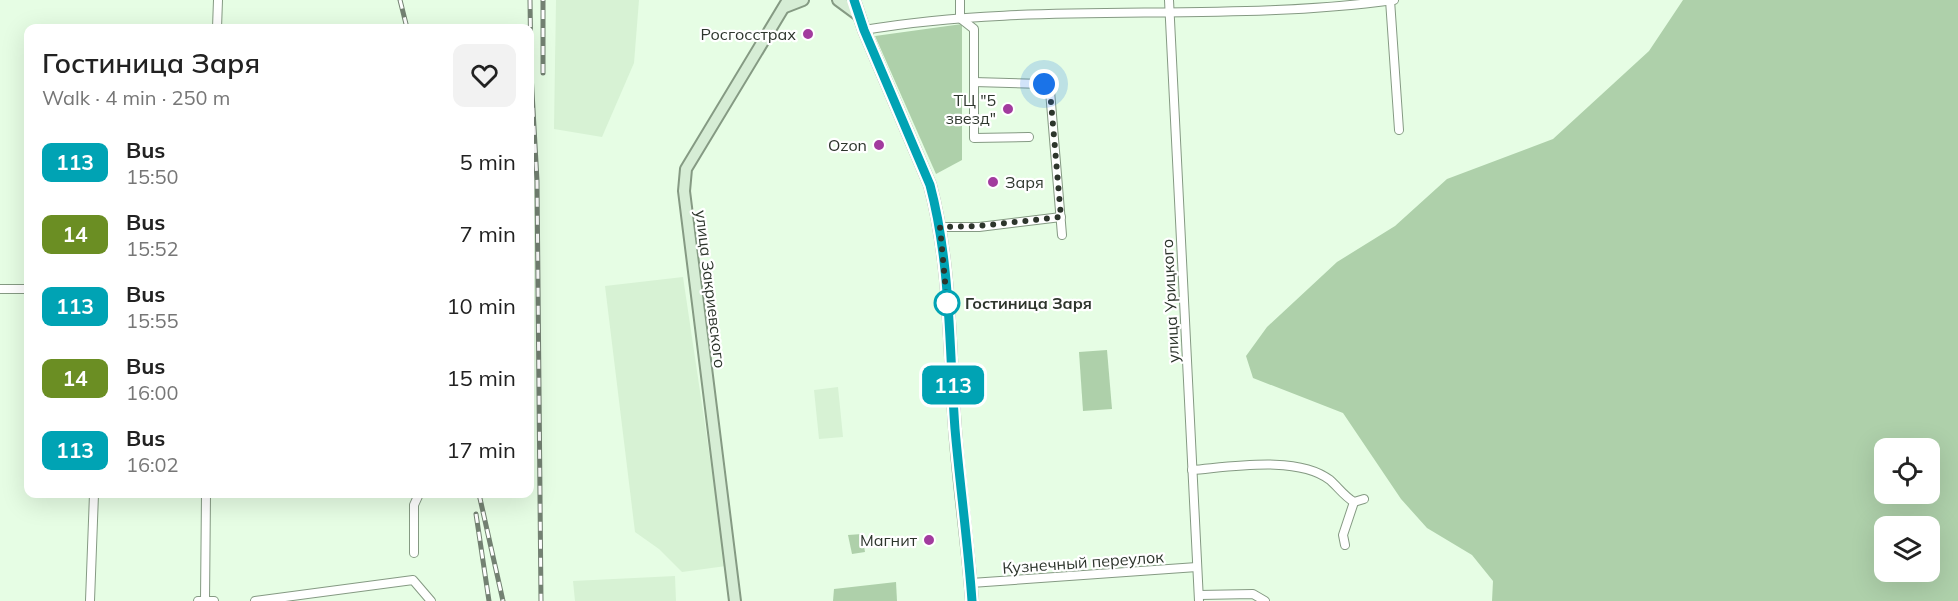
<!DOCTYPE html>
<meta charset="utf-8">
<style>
:root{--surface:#fff;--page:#f2f2f2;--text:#222;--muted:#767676}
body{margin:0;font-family:Mulish,sans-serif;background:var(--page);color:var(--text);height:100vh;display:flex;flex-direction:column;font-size:22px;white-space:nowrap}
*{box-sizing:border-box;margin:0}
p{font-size:20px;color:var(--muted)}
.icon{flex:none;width:33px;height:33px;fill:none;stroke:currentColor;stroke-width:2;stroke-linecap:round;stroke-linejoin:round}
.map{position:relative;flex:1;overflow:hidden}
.panel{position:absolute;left:24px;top:24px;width:510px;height:474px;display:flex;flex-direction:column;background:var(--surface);border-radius:12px;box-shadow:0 6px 24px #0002}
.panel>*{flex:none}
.badge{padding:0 12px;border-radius:9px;font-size:21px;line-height:39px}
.tools{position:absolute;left:1874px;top:438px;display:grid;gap:12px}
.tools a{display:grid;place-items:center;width:66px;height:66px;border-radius:12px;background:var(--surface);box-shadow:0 6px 24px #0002;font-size:30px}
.you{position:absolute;width:30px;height:30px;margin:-15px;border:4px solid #fff;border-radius:50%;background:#1a73e8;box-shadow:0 0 0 9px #1a73e833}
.map>.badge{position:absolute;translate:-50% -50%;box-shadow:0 0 0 3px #fff}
.round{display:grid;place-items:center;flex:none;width:63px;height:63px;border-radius:12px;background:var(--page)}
.head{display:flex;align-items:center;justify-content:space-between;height:102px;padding:0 18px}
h1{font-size:28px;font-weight:600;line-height:45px}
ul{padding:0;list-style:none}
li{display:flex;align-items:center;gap:18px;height:72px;padding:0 18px}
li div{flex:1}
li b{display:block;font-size:22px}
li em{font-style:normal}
li .badge{min-width:66px;font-weight:700;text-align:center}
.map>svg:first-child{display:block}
.built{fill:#d7f2d4}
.green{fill:#aed0aa;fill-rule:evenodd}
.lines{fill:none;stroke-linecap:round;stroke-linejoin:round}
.minor-casing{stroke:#859a83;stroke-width:10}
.secondary-casing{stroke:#859a83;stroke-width:14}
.minor{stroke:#fff;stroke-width:8}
.secondary{stroke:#d6edd5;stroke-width:10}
.rail-casing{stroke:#738172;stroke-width:5}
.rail{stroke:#fff;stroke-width:3;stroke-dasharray:9;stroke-linecap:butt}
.line-casing{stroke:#fff;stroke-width:14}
.line{stroke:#00a3b4;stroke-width:9}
.walk{stroke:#2d352c;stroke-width:6;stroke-dasharray:0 10.8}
.poi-dot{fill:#a23b9e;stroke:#fff;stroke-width:2}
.stop-dot{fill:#fff;stroke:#00a3b4;stroke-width:3}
.labels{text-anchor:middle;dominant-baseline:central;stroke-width:4.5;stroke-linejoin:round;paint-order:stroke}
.poi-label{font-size:16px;fill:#2d352c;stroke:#fff;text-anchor:end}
.street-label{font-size:16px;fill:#2d352c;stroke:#fff}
.stop-label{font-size:16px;font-weight:bold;fill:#2d352c;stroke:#fff;text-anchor:start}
</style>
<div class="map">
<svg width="1958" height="601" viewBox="0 0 1958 601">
<rect width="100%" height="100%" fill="#e6fde4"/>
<!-- built -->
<g class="built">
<path d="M556,0H639L634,63L602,137L554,129Z"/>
<path d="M683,277L726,566L682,572L659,549L635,532L605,286Z"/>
<path d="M838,387L843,437L819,439L814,390Z"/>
<path d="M675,576L676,601H575L573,581Z"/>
</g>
<!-- green -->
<g class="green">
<path d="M1683,0H1958V601H1492L1493,581L1472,555L1427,528L1401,499L1343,413L1253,378L1246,356L1267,327L1337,262L1395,226L1447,179L1553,139L1649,51ZM1884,448H1929V494H1884ZM1884,526H1929V572H1884Z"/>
<path d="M962,24V160L936,174L875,36Z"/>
<path d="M1107,350L1112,409L1083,411L1079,352Z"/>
<path d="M862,534L865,552L852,554L848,535Z"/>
<path d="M896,582L897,601H833L834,589Z"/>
</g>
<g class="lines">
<defs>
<g id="minor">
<path d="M960,0V18L974,29V138L1029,137"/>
<path d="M1169,0L1199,601"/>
<path d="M1390,0L1399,130"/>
<path d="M217,28L218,0"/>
<path d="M864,30C1039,0 1219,24 1394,0"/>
<path d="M974,82L1044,84L1050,91L1062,235"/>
<path d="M940,227H979L1061,217"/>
<path d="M0,289H28"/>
<path d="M1192,470C1230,467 1298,455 1330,480C1338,487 1344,496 1354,502L1364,499"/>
<path d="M1345,545L1343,535L1354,502"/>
<path d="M414,553V505L419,494"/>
<path d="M971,583L1197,567"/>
<path d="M1199,595L1253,594L1265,601"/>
<path d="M90,601L94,494"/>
<path d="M198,601H214"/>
<path d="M205,601L206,494"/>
<path d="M255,601L413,580L431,601"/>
</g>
<g id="secondary">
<path d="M838,0L857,14"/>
<path d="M854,0L864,30L930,185C951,264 949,348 955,429C959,486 968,544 972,601"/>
<path d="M785,7L803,0"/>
<path d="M735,601L684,191L686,169L788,0"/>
</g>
</defs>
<!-- minor casing -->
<use href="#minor" class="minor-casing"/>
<!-- secondary casing -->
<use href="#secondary" class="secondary-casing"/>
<!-- minor -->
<use href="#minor" class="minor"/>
<!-- secondary -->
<use href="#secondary" class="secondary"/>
<defs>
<g id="rail">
<path d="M400,0L407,28"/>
<path d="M530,0L531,74L537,181L541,601"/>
<path d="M543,73V0"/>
<path d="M479,494L503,601"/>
<path d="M476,514L489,601"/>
</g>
</defs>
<!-- rail casing -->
<use href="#rail" class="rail-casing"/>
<!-- rail -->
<use href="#rail" class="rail"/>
</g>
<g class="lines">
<defs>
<path id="line" d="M854,0L864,30L930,185C951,264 949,348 955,429C960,486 968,544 972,601"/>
</defs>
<!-- line casing -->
<use href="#line" class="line-casing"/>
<!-- line -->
<use href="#line" class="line"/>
<!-- walk -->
<path class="walk" d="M947,303L940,227L979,226L1061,217L1050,91L1044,84"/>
</g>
<!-- markers -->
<g class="poi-dot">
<circle cx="808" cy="34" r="6"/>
<circle cx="1008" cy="109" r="6"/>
<circle cx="879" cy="145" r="6"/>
<circle cx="993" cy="182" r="6"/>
<circle cx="929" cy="540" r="6"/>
</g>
<circle class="stop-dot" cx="947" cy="303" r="12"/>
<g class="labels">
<!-- poi labels -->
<g class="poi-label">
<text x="796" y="34">Росгосстрах</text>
<text x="996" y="100">ТЦ "5<tspan x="996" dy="18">звезд"</tspan></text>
<text x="867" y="145">Ozon</text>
<text x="1005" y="182" text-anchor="start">Заря</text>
<text x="917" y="540">Магнит</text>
</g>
<!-- street labels -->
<g class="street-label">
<text transform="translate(711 289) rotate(83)">улица Закриевского</text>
<text transform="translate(1170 301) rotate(-93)">улица Урицкого</text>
<text transform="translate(1083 562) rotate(-4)">Кузнечный переулок</text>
</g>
<!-- stop labels -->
<g class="stop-label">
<text x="965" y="303">Гостиница Заря</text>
</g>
</g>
</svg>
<div class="tools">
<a><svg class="icon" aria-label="locate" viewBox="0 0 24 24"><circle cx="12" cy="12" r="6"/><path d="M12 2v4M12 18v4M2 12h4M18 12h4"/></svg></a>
<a><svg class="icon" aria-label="layers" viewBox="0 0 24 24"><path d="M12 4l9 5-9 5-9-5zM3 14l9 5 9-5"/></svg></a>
</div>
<div class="you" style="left:1044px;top:84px"></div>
<b class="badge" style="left:953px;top:385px;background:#00a3b4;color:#fff">113</b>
<section class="panel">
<div class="head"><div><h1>Гостиница Заря</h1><p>Walk · 4 min · 250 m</p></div><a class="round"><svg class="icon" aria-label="heart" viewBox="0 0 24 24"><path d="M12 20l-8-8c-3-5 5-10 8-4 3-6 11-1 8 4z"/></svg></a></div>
<ul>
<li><span class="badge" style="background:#00a3b4;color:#fff">113</span><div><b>Bus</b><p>15:50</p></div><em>5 min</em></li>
<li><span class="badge" style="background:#6b8e23;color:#fff">14</span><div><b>Bus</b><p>15:52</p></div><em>7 min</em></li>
<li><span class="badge" style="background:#00a3b4;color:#fff">113</span><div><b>Bus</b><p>15:55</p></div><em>10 min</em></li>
<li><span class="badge" style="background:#6b8e23;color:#fff">14</span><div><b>Bus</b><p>16:00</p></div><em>15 min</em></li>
<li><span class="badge" style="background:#00a3b4;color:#fff">113</span><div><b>Bus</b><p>16:02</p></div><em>17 min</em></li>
</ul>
</section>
</div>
